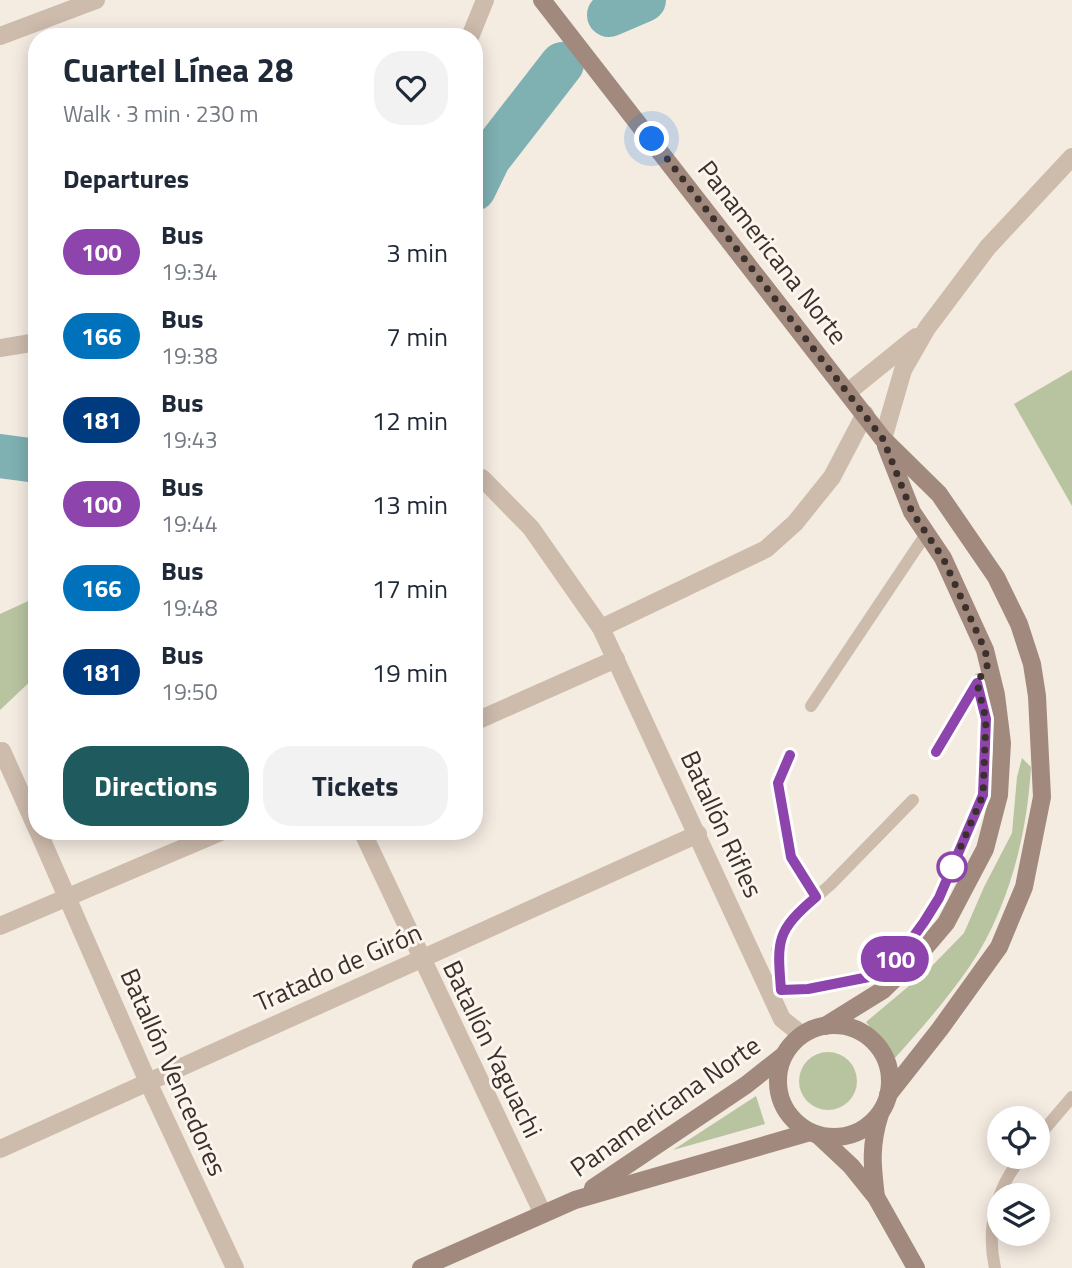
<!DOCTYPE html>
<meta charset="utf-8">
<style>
:root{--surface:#fff;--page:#f2f2f3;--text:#1f2937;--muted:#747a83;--accent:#1f5a5e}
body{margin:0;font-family:"Titillium Web",sans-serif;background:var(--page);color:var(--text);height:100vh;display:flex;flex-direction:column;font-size:26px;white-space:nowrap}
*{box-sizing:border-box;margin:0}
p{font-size:23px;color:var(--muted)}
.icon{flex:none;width:38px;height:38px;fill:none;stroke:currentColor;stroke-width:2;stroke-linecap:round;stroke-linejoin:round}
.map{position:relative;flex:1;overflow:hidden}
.panel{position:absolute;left:28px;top:28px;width:455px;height:812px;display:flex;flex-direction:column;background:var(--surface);border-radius:28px;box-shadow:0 4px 18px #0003}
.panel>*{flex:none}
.badge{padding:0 14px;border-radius:23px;font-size:24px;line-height:46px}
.controls{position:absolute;left:987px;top:1106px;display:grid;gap:14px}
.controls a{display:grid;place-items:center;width:63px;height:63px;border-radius:50%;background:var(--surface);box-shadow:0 4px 18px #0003;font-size:35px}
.you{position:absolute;width:35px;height:35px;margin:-18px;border:5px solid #fff;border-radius:50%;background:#1a73e8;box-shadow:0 0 0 10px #1a73e833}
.map>.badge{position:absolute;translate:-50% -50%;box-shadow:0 0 0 4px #fff}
h2{padding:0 35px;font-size:26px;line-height:63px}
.round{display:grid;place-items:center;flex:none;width:74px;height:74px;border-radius:28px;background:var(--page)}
.headline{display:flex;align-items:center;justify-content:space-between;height:119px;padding:0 35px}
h1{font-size:33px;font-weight:700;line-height:52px}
.primary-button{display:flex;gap:14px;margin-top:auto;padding:14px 35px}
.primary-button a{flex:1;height:80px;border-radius:28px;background:var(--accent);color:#fff;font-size:28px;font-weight:700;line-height:80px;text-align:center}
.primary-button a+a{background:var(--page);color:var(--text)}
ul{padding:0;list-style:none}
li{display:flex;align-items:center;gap:21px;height:84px;padding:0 35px}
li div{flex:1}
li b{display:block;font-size:26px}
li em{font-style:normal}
li .badge{min-width:77px;font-weight:700;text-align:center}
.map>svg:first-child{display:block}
.green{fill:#b8c4a0}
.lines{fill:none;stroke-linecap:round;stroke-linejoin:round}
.river{stroke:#7fb0b2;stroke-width:44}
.lane{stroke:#cdbbac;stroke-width:12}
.street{stroke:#cdbbac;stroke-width:18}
.secondary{stroke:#a18a7d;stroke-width:18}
.line-casing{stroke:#fff;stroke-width:16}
.line{stroke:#8e44ad;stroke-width:10}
.walk{stroke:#3b302b;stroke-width:7;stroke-dasharray:0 12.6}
.stop-dot{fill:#fff;stroke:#8e44ad;stroke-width:3.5}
.labels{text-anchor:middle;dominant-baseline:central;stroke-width:6;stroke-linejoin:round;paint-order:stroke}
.street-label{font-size:26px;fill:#3b302b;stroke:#fbf5ee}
</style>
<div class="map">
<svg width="1072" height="1268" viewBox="0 0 1072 1268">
<rect width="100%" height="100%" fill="#f4ebe1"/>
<!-- green -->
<g class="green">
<path d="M1072,370V506L1014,404Z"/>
<path d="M37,597V675L0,710V614Z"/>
<path d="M1022,758L1031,767C1027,835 1009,908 970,966C948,998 922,1028 895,1058L866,1022L928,970L964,933L984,887L1012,833L1017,777Z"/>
<circle cx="828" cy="1081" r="29"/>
<path d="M756,1096L765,1124L673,1150Z"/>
</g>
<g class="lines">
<!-- river -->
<g class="river">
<path d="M609,15L644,0"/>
<path d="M474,189L489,158L562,64"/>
<path d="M0,456L37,461"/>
</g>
<!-- lane -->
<g class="lane">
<path d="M811,706L926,534"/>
<path d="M936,752L979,679"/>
<path d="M790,755L778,783L791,857L816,897"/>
<path d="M781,990L777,950L784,931L796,914L830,885L913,800"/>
<path d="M771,994L781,990L808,989L874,976L903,951L924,923L939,898L983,795L987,719L977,683"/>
<path d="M1038,1137L1072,1097"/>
<path d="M995,1268C986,1228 996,1188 1022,1157"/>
</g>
<!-- street -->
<g class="street">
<path d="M0,36L96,0"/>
<path d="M470,37L485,0"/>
<path d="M0,348L37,342"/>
<path d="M848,392L916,337"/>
<path d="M883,439L903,370L927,328L988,247L1072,157"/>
<path d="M482,478L531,528L601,628L782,1019L802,1035"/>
<path d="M601,628L766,549L795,523L832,477L865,414"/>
<path d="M474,722L616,659"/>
<path d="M2,751L37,829"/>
<path d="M38,831L148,1082L235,1268"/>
<path d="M362,831L543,1214"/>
<path d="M0,926L223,831"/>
<path d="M0,1149L698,834"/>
</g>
<!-- secondary -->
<g class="secondary">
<path d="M542,0L883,439L939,494L996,577L1019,624L1032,664L1037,696L1042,797L1024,887L999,947L940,1029L888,1095"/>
<circle cx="834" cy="1081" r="56"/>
<path d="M825,1026L883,990L918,956L946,923L985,849L999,795L1002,743L996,695L985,650L943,558L912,512L886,446"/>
<path d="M818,1135L851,1166L876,1197L916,1268"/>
<path d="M593,1188L746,1085L784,1055"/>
<path d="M876,1197C872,1165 870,1145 880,1114"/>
<path d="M421,1268L575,1200L810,1132"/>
</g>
</g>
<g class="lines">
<defs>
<path id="line" d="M790,755L778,783L791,857L816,897C776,931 777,940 781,990L808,989L874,976L903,951L924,922L939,898L983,795L986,719L977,683L936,752"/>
</defs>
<!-- line casing -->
<use href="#line" class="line-casing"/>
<!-- line -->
<use href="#line" class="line"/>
<!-- walk -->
<path class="walk" d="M652,139L883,439L912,512L943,558L985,650L988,664L977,683L986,719L983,795L952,867"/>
</g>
<!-- markers -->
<circle class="stop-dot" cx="952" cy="867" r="14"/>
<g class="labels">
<!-- street labels -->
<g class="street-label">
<text transform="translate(773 252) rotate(52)">Panamericana Norte</text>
<text transform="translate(722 824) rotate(65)">Batallón Rifles</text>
<text transform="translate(338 967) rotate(-24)">Tratado de Girón</text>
<text transform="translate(493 1049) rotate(64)">Batallón Yaguachi</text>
<text transform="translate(174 1072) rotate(66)">Batallón Vencedores</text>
<text transform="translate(665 1106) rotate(-35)">Panamericana Norte</text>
</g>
</g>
</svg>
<div class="controls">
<a><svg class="icon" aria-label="locate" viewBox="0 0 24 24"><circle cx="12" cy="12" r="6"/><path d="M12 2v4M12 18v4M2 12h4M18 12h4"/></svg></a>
<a><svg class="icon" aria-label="layers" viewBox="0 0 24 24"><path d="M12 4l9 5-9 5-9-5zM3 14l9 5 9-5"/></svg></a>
</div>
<div class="you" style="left:652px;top:139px"></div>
<b class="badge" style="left:895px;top:959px;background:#8e44ad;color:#fff">100</b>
<section class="panel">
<div class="headline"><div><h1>Cuartel Línea 28</h1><p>Walk · 3 min · 230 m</p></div><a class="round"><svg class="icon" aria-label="heart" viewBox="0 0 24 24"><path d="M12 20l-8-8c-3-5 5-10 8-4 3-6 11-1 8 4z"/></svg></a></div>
<h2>Departures</h2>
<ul>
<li><span class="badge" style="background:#8e44ad;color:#fff">100</span><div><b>Bus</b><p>19:34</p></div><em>3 min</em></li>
<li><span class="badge" style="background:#0072bc;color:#fff">166</span><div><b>Bus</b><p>19:38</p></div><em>7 min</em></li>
<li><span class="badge" style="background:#003b80;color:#fff">181</span><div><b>Bus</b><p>19:43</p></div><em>12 min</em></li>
<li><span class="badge" style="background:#8e44ad;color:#fff">100</span><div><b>Bus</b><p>19:44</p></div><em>13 min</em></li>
<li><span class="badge" style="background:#0072bc;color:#fff">166</span><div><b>Bus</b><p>19:48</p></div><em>17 min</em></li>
<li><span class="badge" style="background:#003b80;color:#fff">181</span><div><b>Bus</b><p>19:50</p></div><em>19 min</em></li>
</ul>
<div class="primary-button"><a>Directions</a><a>Tickets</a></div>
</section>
</div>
